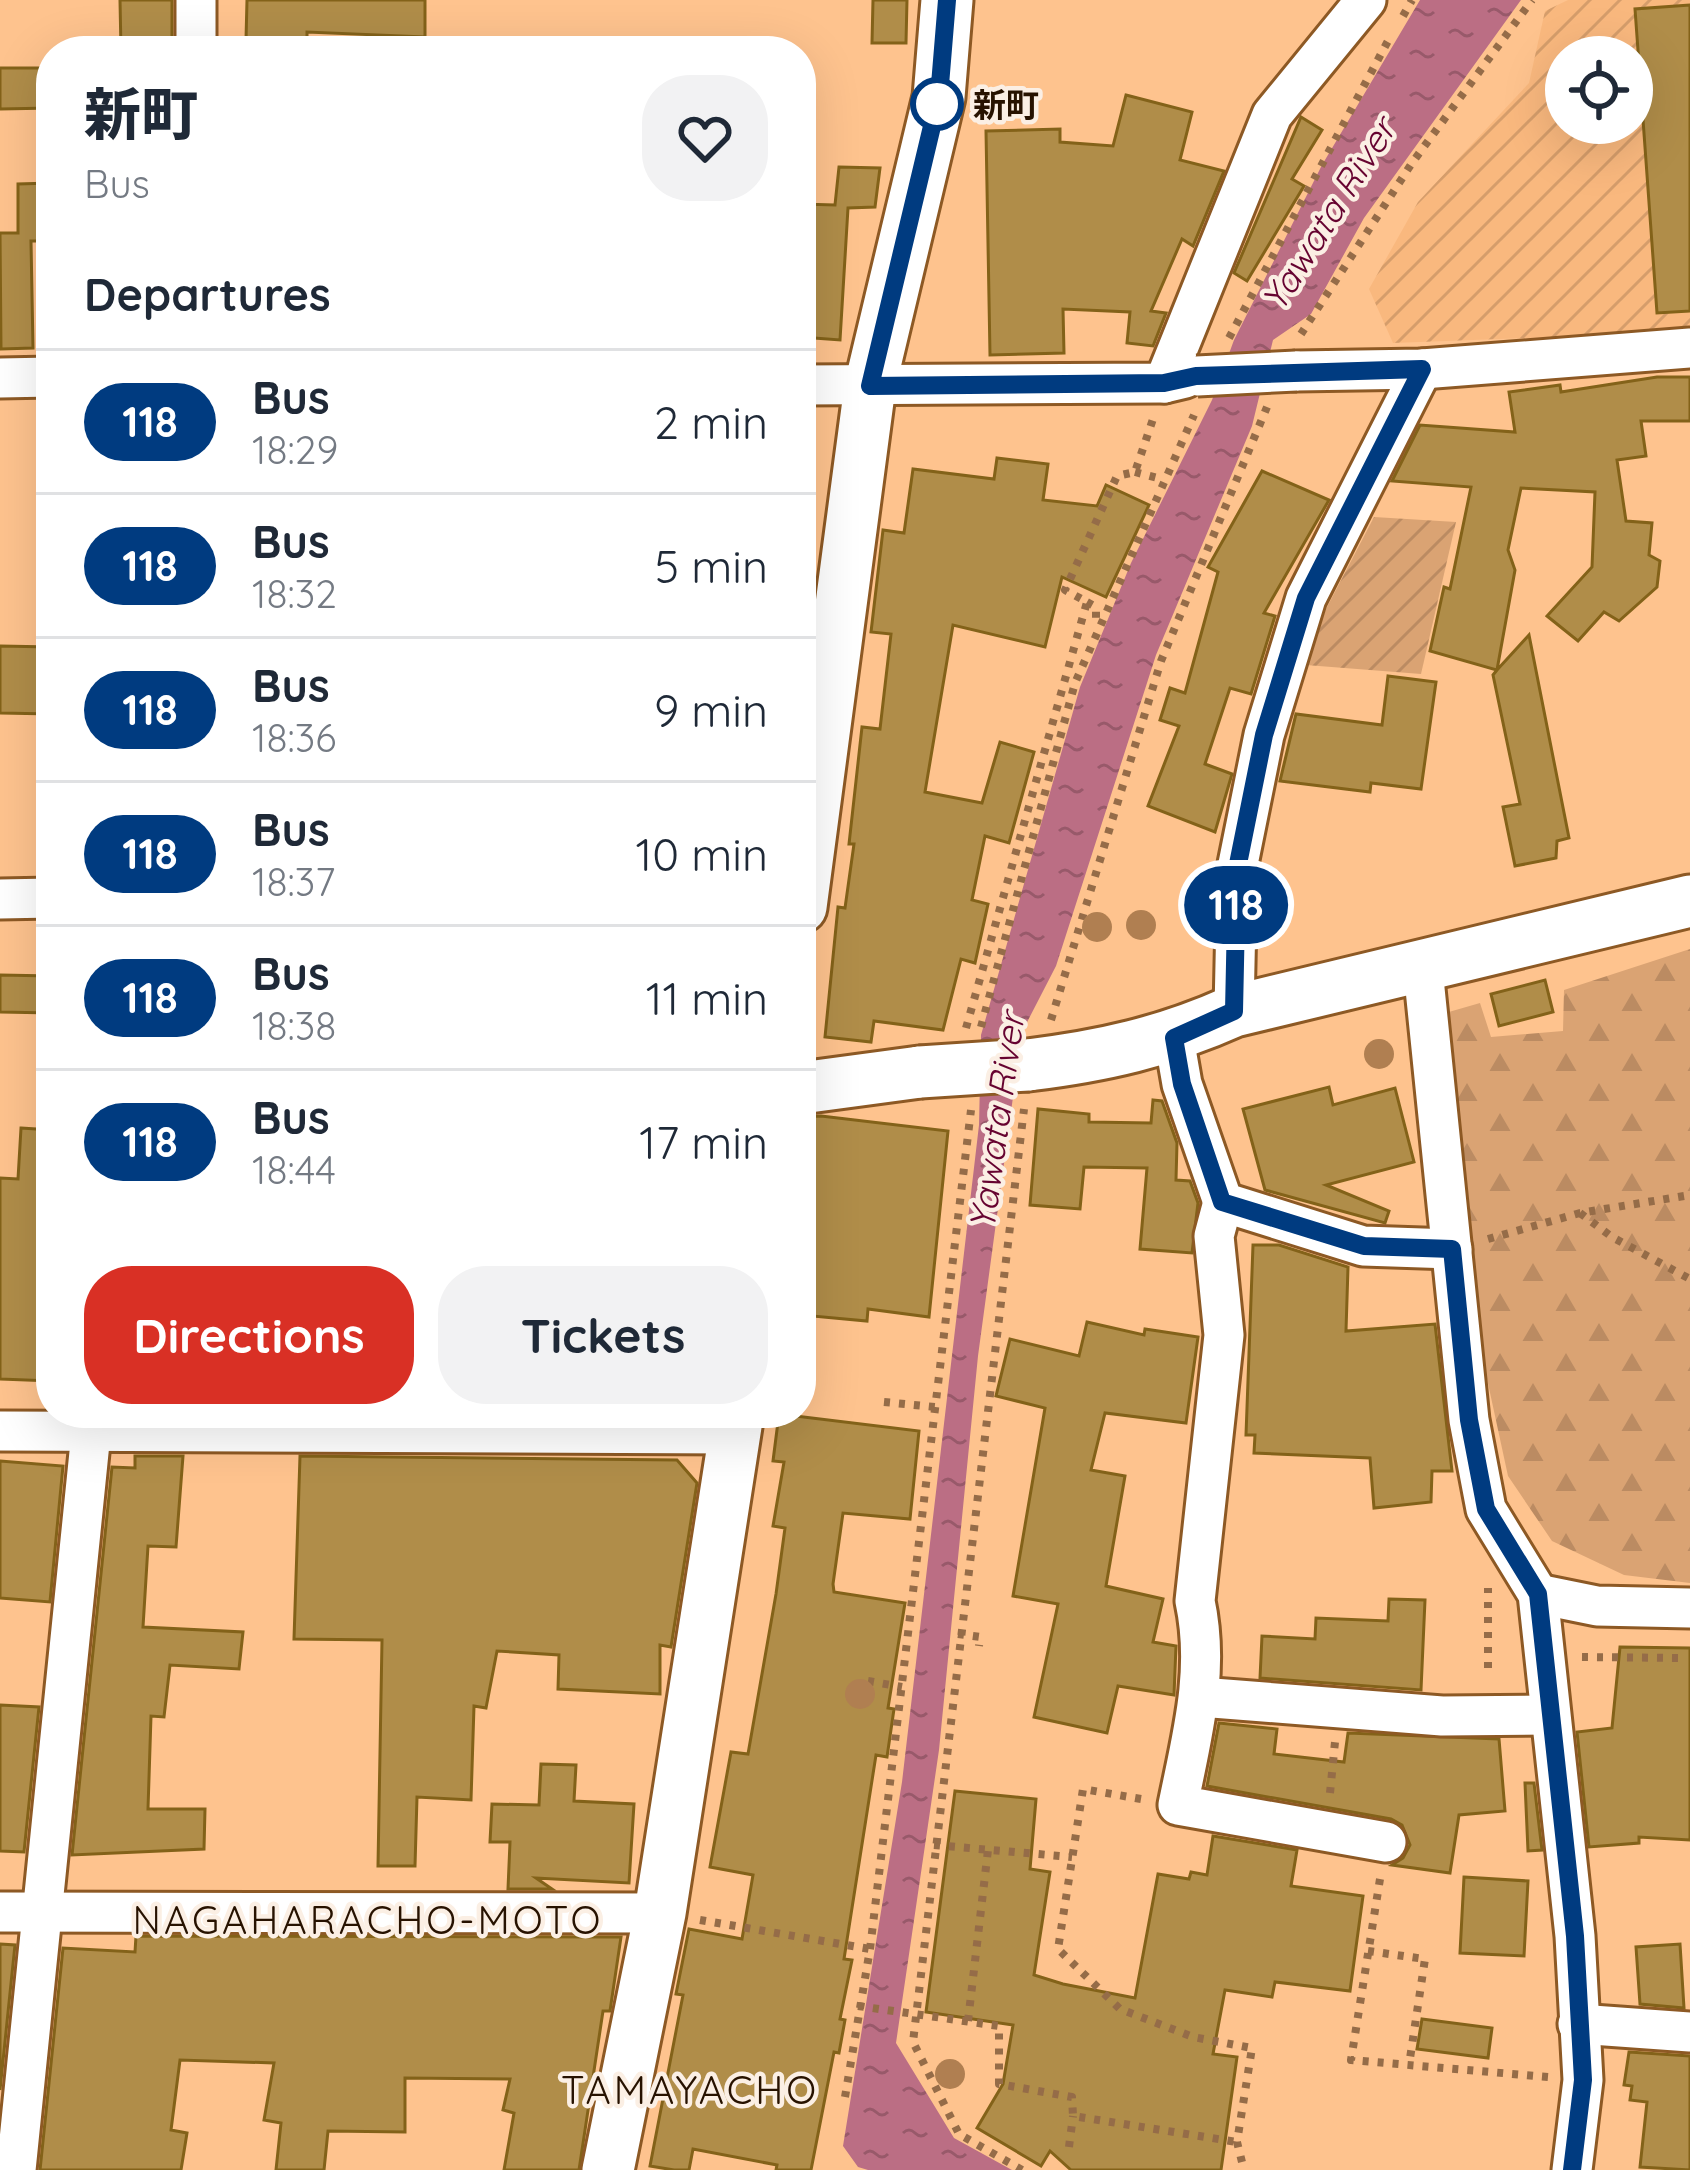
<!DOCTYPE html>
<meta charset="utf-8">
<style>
:root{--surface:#fff;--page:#f2f2f3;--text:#1f2937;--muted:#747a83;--line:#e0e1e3;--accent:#d93025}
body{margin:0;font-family:Quicksand,"Noto Sans JP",sans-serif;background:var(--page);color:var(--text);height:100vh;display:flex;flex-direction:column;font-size:45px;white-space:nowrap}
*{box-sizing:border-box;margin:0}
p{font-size:39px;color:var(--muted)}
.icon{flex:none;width:66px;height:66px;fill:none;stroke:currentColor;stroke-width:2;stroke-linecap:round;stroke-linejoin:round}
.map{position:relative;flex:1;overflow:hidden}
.details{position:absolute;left:36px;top:36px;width:780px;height:1392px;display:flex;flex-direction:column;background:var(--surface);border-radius:48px;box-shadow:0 12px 48px #0002}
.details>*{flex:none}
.badge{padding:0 24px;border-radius:39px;font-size:42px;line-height:78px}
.fabs{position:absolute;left:1545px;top:36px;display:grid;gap:24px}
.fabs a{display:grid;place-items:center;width:108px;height:108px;border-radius:50%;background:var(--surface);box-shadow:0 12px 48px #0002;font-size:60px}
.map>.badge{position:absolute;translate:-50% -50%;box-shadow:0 0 0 6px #fff}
h2{padding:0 48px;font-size:45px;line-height:108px}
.round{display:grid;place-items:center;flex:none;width:126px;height:126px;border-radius:48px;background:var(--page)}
.headline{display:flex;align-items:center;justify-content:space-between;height:204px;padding:0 48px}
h1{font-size:57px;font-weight:800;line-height:90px}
.button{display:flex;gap:24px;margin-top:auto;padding:24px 48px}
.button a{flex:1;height:138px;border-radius:48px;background:var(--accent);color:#fff;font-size:48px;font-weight:800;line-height:138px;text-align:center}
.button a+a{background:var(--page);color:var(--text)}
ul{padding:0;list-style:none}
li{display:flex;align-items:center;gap:36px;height:144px;padding:0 48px;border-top:3px solid var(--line)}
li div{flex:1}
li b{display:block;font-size:45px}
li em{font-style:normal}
li .badge{min-width:132px;font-weight:700;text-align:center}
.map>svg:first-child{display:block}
.industrial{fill:url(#industrial-furrows);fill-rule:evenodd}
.forest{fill:url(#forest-firs)}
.garden{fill:url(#garden-furrows)}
.water{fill:url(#water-ripples)}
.building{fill:#b08d49;stroke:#836219;stroke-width:3}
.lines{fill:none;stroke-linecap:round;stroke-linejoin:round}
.minor-casing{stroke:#8d5924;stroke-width:45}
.tertiary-casing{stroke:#8d5924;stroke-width:57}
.path{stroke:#956c48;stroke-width:8;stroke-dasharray:6 9;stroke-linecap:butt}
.minor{stroke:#fff;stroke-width:39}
.tertiary{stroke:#fff;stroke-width:51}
.minor-bridge-casing{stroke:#8d5924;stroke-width:45;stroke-linecap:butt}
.tertiary-bridge-casing{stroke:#8d5924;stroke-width:57;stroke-linecap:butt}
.minor-bridge{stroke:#fff;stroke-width:39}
.tertiary-bridge{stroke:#fff;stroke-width:51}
.tree{fill:#b07f51}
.line-casing{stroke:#fff;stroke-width:27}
.line{stroke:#003b80;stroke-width:18}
.stop-dot{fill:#fff;stroke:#003b80;stroke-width:6}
.labels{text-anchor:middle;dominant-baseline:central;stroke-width:9;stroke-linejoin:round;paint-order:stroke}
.stop-label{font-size:33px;font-weight:bold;fill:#271200;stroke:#fbefe4;text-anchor:start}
.water-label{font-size:36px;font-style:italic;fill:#660330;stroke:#fbefe4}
.quarter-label{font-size:39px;letter-spacing:3px;fill:#271200;stroke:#fbefe4}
</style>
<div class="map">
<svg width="1690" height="2170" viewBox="0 0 1690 2170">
<defs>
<pattern id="industrial-furrows" width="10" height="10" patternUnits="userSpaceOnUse" patternTransform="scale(3)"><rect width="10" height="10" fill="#f9b87e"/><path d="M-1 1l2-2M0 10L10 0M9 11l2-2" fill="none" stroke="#d59d6b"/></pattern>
<pattern id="forest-firs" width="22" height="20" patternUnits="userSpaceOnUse" patternTransform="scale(3)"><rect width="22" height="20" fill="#daa373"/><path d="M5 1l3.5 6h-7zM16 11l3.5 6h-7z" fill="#bb8b62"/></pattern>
<pattern id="garden-furrows" width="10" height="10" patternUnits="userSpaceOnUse" patternTransform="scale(3)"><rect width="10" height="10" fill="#daa373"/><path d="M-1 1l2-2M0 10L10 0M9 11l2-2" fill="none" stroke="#bb8b62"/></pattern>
<pattern id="water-ripples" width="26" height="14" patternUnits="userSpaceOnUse" patternTransform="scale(3)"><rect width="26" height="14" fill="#bb6e84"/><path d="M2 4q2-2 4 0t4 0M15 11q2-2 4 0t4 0" fill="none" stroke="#98596a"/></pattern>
</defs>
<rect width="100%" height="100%" fill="#fec38e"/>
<!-- industrial -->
<path class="industrial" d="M1568,0H1690V332L1393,343L1369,289L1418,202L1529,83L1545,11ZM1566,57H1632V123H1566Z"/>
<!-- forest -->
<path class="forest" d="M1690,949V1583L1624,1575L1552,1541L1508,1476L1484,1365L1438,1047L1428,1018L1480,1003L1491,1037L1563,1031L1564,990Z"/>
<!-- garden -->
<path class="garden" d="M1374,517L1456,522L1421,674L1306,665L1326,609Z"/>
<!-- water -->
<path class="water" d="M1420,0H1521L1364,218L1311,314L1273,340L1252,426L1156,655L1056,966L1023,1030L1013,1097L978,1356L939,1750L896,2043L954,2138L1012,2170H868L858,2167L843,2146L902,1782L979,1125L981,1035L1080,687L1131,563L1212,400L1234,340L1322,165Z"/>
<!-- building -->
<g class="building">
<path d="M120,0H172V51H121Z"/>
<path d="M247,0H425V37L307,32V40H246Z"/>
<path d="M873,0H907L906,43H872Z"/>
<path d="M1690,5V311L1657,313L1635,9Z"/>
<path d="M0,68H51V108L0,109Z"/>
<path d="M1126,95L1192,112L1180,160L1224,171L1193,246L1182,239L1151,311L1166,313L1153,346L1127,343L1130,312L1063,309L1064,353L990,355L986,131L1060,129V142L1113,146Z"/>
<path d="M1301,117L1322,130L1292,179L1304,186L1247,281L1234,273Z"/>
<path d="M839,167L880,168L875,207L848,208L840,340L801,337V204L835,205Z"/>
<path d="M51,183V241H31L33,348L1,349L0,233H18V184Z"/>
<path d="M1657,377H1690V421H1641L1646,456L1617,460L1626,521L1652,523L1649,555L1660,561L1657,587L1619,621L1604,612L1578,641L1547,616L1592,567L1595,492L1521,488L1508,550L1515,570L1497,670L1529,635L1569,838L1557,841L1556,858L1515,866L1503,807L1520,804L1493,675L1497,670L1430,651L1444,587L1450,589L1471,487L1392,481L1420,425L1515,432L1509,392L1560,385L1561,392Z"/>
<path d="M997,458L1048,464L1043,500L1097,506L1106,485L1149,505L1106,597L1062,577L1045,647L953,625L925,792L982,803L1000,742L1034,752L1009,843L985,836L972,900L988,904L975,963L961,959L943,1030L874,1021L871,1042L825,1037L838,907L845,908L854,844H849L862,727L880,729L891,634L871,632L883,530L904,533L913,469L994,479Z"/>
<path d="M1262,471L1329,500L1264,613L1275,616L1251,694L1230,688L1205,764L1232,774L1215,832L1148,806L1179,726L1160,720L1170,688L1185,693L1218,572L1208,567Z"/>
<path d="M0,646L51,647V714L0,713Z"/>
<path d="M1388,676L1436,682L1421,789L1371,783L1370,792L1280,781L1296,714L1382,725Z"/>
<path d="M0,975L51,976V1013L0,1012Z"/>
<path d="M1545,980L1553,1012L1499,1026L1491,994Z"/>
<path d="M1329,1087L1333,1105L1395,1088L1414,1162L1326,1185L1389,1211L1385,1223L1265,1190L1243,1109Z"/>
<path d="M1153,1100L1162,1101L1177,1143L1176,1180L1190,1181L1198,1203L1192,1253L1140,1249L1147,1168L1084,1167L1080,1209L1030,1205L1038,1109L1089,1114V1122L1151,1123Z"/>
<path d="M821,1116L948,1131L929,1317L868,1309L867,1321L801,1315V1207L808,1151L801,1150V1117Z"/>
<path d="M21,1128L51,1130V1381L0,1379V1178L18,1179Z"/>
<path d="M1253,1245H1279L1348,1267L1346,1331L1435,1324L1452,1471H1432L1431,1502L1374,1508L1370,1458L1254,1453L1255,1435H1246Z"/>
<path d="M1087,1322L1144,1335L1145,1329L1198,1337L1186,1423L1105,1413L1091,1470L1125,1476L1106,1586L1163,1599L1153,1642L1176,1646L1174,1695L1118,1686L1107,1733L1034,1717L1058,1604L1013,1596L1045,1408L996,1396L1010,1339L1079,1356Z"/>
<path d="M779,1414L919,1431L910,1519L843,1513L833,1584L834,1592L905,1603L888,1708L894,1709L887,1757L876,1755L844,1959L852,1960L840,2019L845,2020L839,2053L834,2052L811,2170H776L777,2165L693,2149L689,2170H674L650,2166L683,1995L676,1994L689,1929L742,1939L753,1875L710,1867L731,1752L748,1754L776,1594L785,1528L773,1526L784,1462L773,1461Z"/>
<path d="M135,1456H183L176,1547L148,1546L143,1627L243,1632L239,1669L170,1665L164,1717L151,1716L148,1809H205L204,1849L72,1855L112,1467L135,1468Z"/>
<path d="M300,1456L677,1460L697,1483L671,1647L660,1645V1694L558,1689L559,1655L497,1651L486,1708L474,1706L471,1800L417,1797L415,1866H378L382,1640L294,1639Z"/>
<path d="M0,1461L63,1466L50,1602L0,1598Z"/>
<path d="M1389,1599L1425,1600L1421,1690L1260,1678L1262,1636L1315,1639L1316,1618L1388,1621Z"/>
<path d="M1620,1647L1690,1648V1840L1639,1837V1843L1589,1847L1577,1732L1612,1728Z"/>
<path d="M0,1705L39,1707L24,1852L0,1851Z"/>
<path d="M1219,1723L1277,1729L1274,1754L1344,1762L1348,1733L1499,1739L1505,1811L1459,1815L1450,1873L1392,1865L1403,1858L1410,1845L1402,1825L1391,1819L1207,1786Z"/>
<path d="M541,1764L576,1765L574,1801L634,1804L629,1883L536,1878L552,1889H508L510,1842H490L492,1804L539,1805Z"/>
<path d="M1525,1783H1534L1542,1850L1528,1851Z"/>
<path d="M955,1791L1036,1799L1030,1869L1050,1872L1034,1975L1063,1984L1135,1998L1158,1874L1189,1879L1191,1872L1207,1875L1213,1836L1297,1850L1291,1886L1363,1896L1350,1991L1275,1982L1272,1997L1225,1990L1213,2054L1237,2057L1221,2170H1071L1050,2151L1041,2166L977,2128L1003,2084L1013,2025L926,2012Z"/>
<path d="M1464,1877L1528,1881L1524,1956L1460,1953Z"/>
<path d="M136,1936L621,1937L610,2011H603L579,2170H504L514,2113L503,2110L510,2079L405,2078V2132L328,2131L324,2170H276L281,2123L264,2120L274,2063L180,2060L171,2130L187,2133L181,2170H40L63,1948L135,1952Z"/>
<path d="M0,1944L15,1945L0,2090Z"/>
<path d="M1680,1944L1684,2008L1640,2004L1636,1947Z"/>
<path d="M1422,2019L1492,2028L1488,2058L1417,2049Z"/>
<path d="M1629,2052L1690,2056V2170L1640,2167L1647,2102L1630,2100L1632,2086L1624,2085Z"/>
</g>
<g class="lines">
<defs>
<g id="minor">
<path d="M196,0V51"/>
<path d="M1296,371L1422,369L1690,348"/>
<path d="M0,378L51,377"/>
<path d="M1164,383L1272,115L1366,0"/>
<path d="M801,385L1164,383L1185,378"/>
<path d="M0,899L51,898"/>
<path d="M1423,969L1469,1420L1486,1509L1538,1594L1575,1936L1583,2080L1572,2170"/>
<path d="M1234,1011L1237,869L1264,735L1306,598L1422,369"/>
<path d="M1174,1038L1182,1084L1223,1202L1363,1246L1452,1249"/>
<path d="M1223,1202L1214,1236L1224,1335L1195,1601C1210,1671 1192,1736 1178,1805L1386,1842"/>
<path d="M0,1431L736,1434"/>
<path d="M1538,1594L1597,1606L1690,1608"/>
<path d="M1200,1697L1442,1716L1549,1715"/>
<path d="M0,1912L660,1913"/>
<path d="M1578,2024L1690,2032"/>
<path d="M16,2170L93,1413"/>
</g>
<g id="tertiary">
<path d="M801,907L870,386L939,97L947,0"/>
<path d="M1028,1065C1102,1056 1165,1042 1234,1011L1690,901"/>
<path d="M801,1088L920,1072"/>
<path d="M608,2170L660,1913L738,1413"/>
</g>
</defs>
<!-- minor casing -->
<use href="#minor" class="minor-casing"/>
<!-- tertiary casing -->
<use href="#tertiary" class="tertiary-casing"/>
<!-- path -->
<g class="path">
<path d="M1403,16L1412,0"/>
<path d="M1301,334L1412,163L1532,0"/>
<path d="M1229,338L1389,39"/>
<path d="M1135,472L1162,479"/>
<path d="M1087,602L1096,607V626"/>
<path d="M1051,1020L1161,661L1267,407"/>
<path d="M981,1027L1075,683L1194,415"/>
<path d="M966,1028L1087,602L1065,590L1117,476L1135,472L1153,419"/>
<path d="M1580,1213L1612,1237L1690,1279"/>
<path d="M1488,1239L1580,1213L1690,1195"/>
<path d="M884,1402L935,1407"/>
<path d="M958,1634L980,1637L979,1646"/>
<path d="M1582,1657L1682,1658"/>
<path d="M1488,1668V1588"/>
<path d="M868,1681L902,1687"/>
<path d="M1330,1793L1335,1742"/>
<path d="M1141,1799L1083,1789L1058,1949L1120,2009L1193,2037L1252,2048L1237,2142L1244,2170"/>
<path d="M934,1845L1072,1857"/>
<path d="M1380,1879L1351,2060L1548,2077"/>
<path d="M700,1920L870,1949"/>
<path d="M1368,1951L1425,1959L1409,2065"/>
<path d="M858,2006L999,2026V2084L1072,2097L1073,2116L1237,2142"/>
<path d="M968,2021L988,1850"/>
<path d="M845,2097L870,1949L971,1110"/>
<path d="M1069,2147L1073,2116"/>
<path d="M1022,2170L959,2134L913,2042L1024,1109"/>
</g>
<!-- minor -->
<use href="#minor" class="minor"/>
<!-- tertiary -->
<use href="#tertiary" class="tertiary"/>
<defs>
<path id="minor-bridge" d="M1197,376L1296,371"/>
<path id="tertiary-bridge" d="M920,1072L1028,1065"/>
</defs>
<!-- minor-bridge casing -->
<use href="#minor-bridge" class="minor-bridge-casing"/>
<!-- tertiary-bridge casing -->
<use href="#tertiary-bridge" class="tertiary-bridge-casing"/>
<!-- minor-bridge -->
<use href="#minor-bridge" class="minor-bridge"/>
<!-- tertiary-bridge -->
<use href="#tertiary-bridge" class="tertiary-bridge"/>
</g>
<!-- trees -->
<g class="tree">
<circle cx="1141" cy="925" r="15"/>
<circle cx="1097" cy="927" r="15"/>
<circle cx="1379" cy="1054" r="15"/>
<circle cx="860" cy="1694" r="15"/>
<circle cx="950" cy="2074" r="15"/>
</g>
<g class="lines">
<defs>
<path id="line" d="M947,0L939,97L870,386L1164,383L1196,376L1422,369L1306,598L1264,735L1237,869L1234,1011L1174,1038L1182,1084L1222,1202L1364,1246L1452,1249L1469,1420L1486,1509L1538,1594L1575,1936L1583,2080L1572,2170"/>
</defs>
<!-- line casing -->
<use href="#line" class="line-casing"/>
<!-- line -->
<use href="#line" class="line"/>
</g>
<!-- markers -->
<circle class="stop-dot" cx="937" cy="104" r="24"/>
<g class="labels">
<!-- stop labels -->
<g class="stop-label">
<text x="973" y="104">新町</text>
</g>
<!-- water labels -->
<g class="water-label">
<text transform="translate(1328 214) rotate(-58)">Yawata River</text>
<text transform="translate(996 1121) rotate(-82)">Yawata River</text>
</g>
<!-- quarter labels -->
<g class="quarter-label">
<text x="368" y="1919">NAGAHARACHO-MOTO</text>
<text x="690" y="2089">TAMAYACHO</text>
</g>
</g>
</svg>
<div class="fabs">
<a><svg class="icon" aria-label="locate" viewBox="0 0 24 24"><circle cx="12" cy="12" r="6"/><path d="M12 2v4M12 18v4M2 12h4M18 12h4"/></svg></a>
</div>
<b class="badge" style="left:1236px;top:905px;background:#003b80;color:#fff">118</b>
<section class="details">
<div class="headline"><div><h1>新町</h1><p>Bus</p></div><a class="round"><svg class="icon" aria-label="heart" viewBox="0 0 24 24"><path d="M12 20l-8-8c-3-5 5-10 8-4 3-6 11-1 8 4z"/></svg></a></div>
<h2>Departures</h2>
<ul>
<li><span class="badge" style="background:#003b80;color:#fff">118</span><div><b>Bus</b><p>18:29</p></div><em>2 min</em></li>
<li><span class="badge" style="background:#003b80;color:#fff">118</span><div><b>Bus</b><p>18:32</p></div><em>5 min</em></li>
<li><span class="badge" style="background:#003b80;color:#fff">118</span><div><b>Bus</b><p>18:36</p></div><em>9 min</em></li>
<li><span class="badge" style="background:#003b80;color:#fff">118</span><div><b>Bus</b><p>18:37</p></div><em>10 min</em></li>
<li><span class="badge" style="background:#003b80;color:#fff">118</span><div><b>Bus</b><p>18:38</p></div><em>11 min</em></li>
<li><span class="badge" style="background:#003b80;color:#fff">118</span><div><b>Bus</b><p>18:44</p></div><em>17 min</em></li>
</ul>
<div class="button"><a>Directions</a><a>Tickets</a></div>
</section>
</div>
